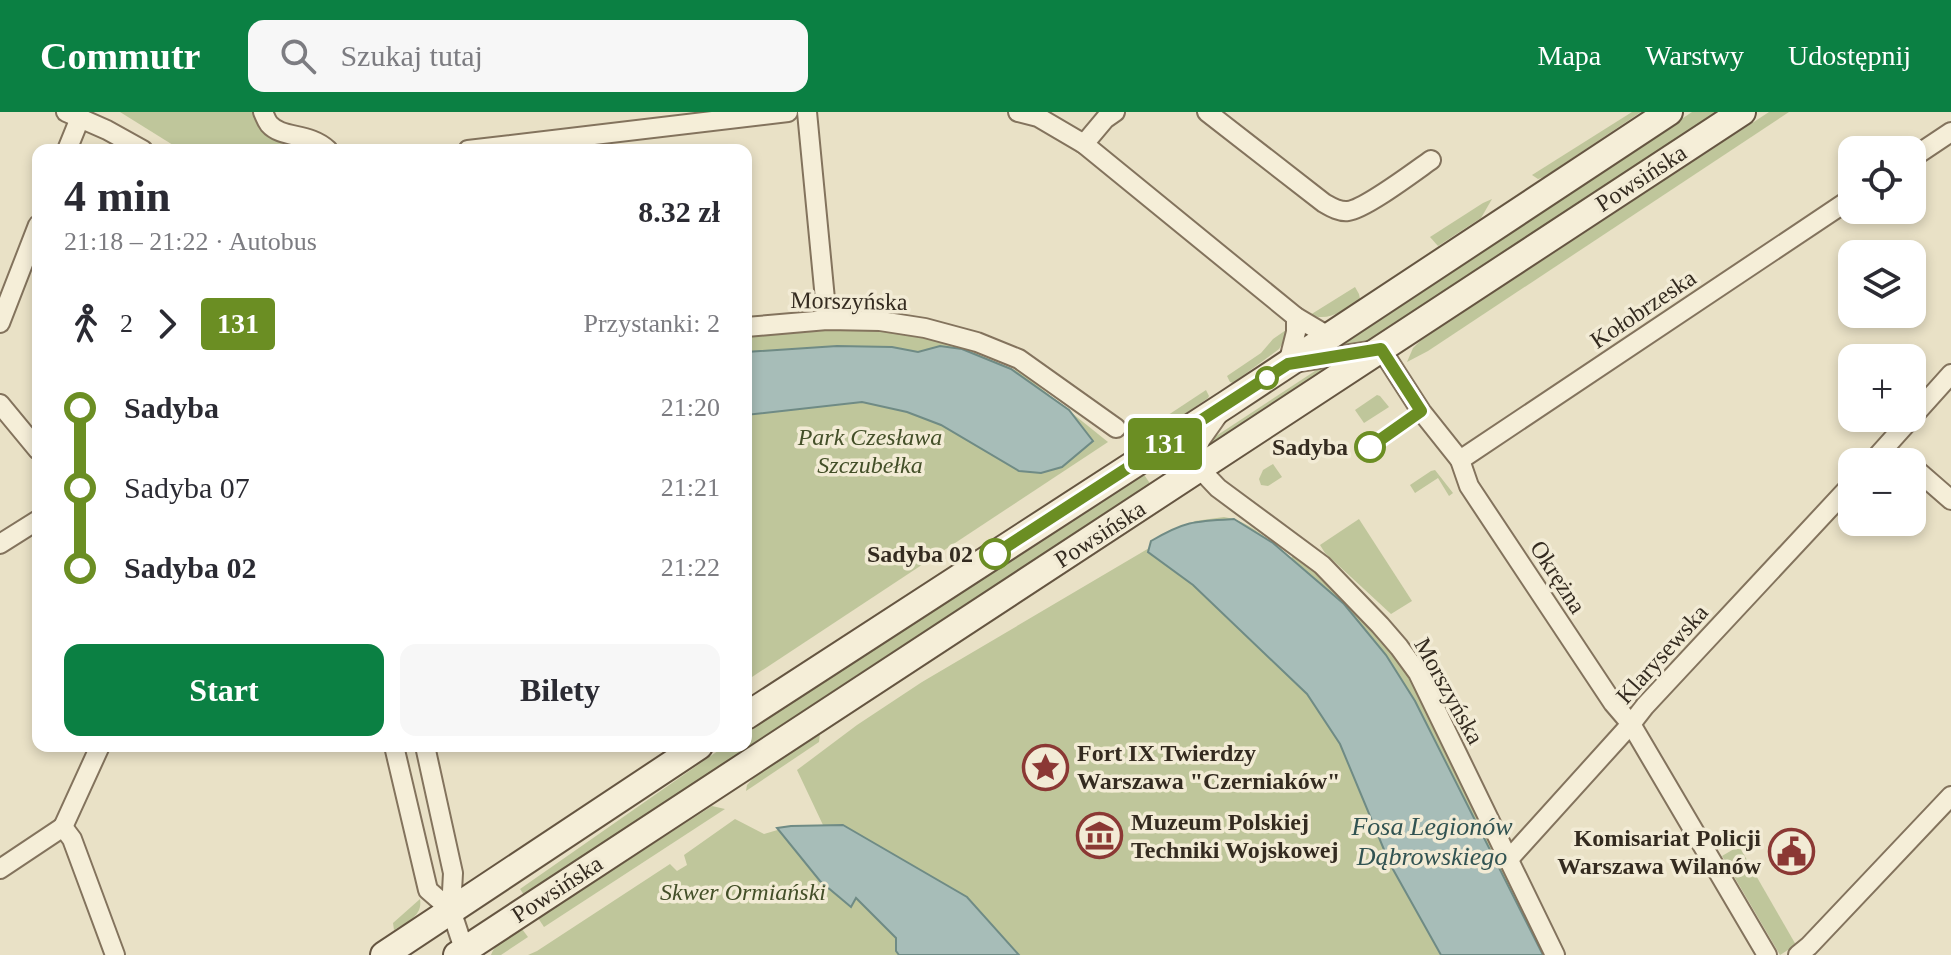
<!DOCTYPE html>
<html lang="pl">
<meta charset="utf-8">
<style>
:root{--surface:#fff;--page:#f7f7f7;--text:#2b2b33;--muted:#7c7c81;--accent:#0b8043}
body{margin:0;font-family:Georgia,serif;background:var(--page);color:var(--text);height:100vh;display:flex;flex-direction:column;font-size:30px;white-space:nowrap}
*{box-sizing:border-box;margin:0}
p{font-size:26px;color:var(--muted)}
.icon{flex:none;width:44px;height:44px;fill:none;stroke:currentColor;stroke-width:2;stroke-linecap:round;stroke-linejoin:round}
.map{position:relative;flex:1;overflow:hidden}
.details{position:absolute;left:32px;top:32px;width:720px;height:608px;display:flex;flex-direction:column;background:var(--surface);border-radius:16px;box-shadow:0 4px 12px #0003}
.details>*{flex:none}
.badge{padding:0 16px;border-radius:6px;font-size:28px;line-height:52px}
.tools{position:absolute;left:1838px;top:24px;display:grid;gap:16px}
.tools a{display:grid;place-items:center;width:88px;height:88px;border-radius:16px;background:var(--surface);box-shadow:0 4px 12px #0003;font-size:40px}
.map>.badge{position:absolute;translate:-50% -50%;box-shadow:0 0 0 4px #fff}
.legs{display:flex;align-items:center;gap:12px;height:88px;padding:0 32px;font-size:26px}
.legs p{margin-inline-start:auto}
.head{display:flex;align-items:center;justify-content:space-between;height:136px;padding:0 32px}
h1{font-size:44px;font-weight:700;line-height:60px}
.primary-button{display:flex;gap:16px;margin-top:auto;padding:16px 32px}
.primary-button a{flex:1;height:92px;border-radius:16px;background:var(--accent);color:#fff;font-size:32px;font-weight:700;line-height:92px;text-align:center}
.primary-button a+a{background:var(--page);color:var(--text)}
ul{padding:0 32px;list-style:none}
li{display:flex;align-items:center;gap:28px;height:80px;font-size:30px}
li i{display:grid;place-items:center;width:12px;height:100%;margin:0 10px;background:currentColor}
li i::after{content:'';width:20px;height:20px;margin:-10px;border:6px solid;border-radius:50%;background:var(--surface)}
li p{margin-inline-start:auto}
li:first-child i{background:linear-gradient(#0000 50%,currentColor 0)}
li:last-child i{background:linear-gradient(currentColor 50%,#0000 0)}
header{display:flex;align-items:center;gap:48px;box-sizing:border-box;height:112px;padding:0 40px;background:var(--accent);color:#fff}
header strong{font-size:38px}
nav{display:flex;gap:44px;margin-inline-start:auto;font-size:28px}
.search{width:560px;height:72px;background:var(--page);display:flex;align-items:center;gap:20px;box-sizing:border-box;padding:0 28px;border-radius:16px;color:var(--muted);font-size:30px}
.map>svg:first-child{display:block}
.green{fill:#bfc69b}
.water{fill:#a7bdb8;stroke:#6f8b85;stroke-width:2}
.lines{fill:none;stroke-linecap:round;stroke-linejoin:round}
.street-casing{stroke:#83735d;stroke-width:22}
.secondary-casing{stroke:#655541;stroke-width:30}
.street{stroke:#f5eed8;stroke-width:18}
.secondary{stroke:#f5eed8;stroke-width:26}
.line-1-casing{stroke:#fff;stroke-width:18}
.line-1{stroke:#6b8e23;stroke-width:12}
.stop-1-dot{fill:#fff;stroke:#6b8e23;stroke-width:4}
.labels{text-anchor:middle;dominant-baseline:central;stroke-width:7;stroke-linejoin:round;paint-order:stroke}
.street-label{font-size:24px;fill:#342b20;stroke:#f2ebd5}
.park-label{font-size:24px;font-style:italic;fill:#434f28;stroke:#f2ebd5}
.stop-label{font-size:24px;font-weight:bold;fill:#342b20;stroke:#f2ebd5;text-anchor:end}
.poi-label{font-size:24px;font-weight:bold;fill:#342b20;stroke:#f2ebd5;text-anchor:start}
.water-label{font-size:26px;font-style:italic;fill:#315352;stroke:#f2ebd5}
</style>
<header>
<strong>Commutr</strong>
<div class="search"><svg class="icon" aria-label="search" viewBox="0 0 24 24"><circle cx="10" cy="10" r="6"/><path d="M15 15l6 6"/></svg>Szukaj tutaj</div>
<nav><a>Mapa</a><a>Warstwy</a><a>Udostępnij</a></nav>
</header>
<div class="map">
<svg width="1951" height="843" viewBox="0 0 1951 843">
<rect width="100%" height="100%" fill="#e9e1c6"/>
<!-- green -->
<g class="green">
<path d="M120,0H255L318,38H181Z"/>
<path d="M1632,0H1641L1544,65L1538,67L1532,63Z"/>
<path d="M1692,0H1718L1363,233L1336,236Z"/>
<path d="M1769,0H1789L1428,239L1407,250L1413,236L1420,229Z"/>
<path d="M1492,87L1481,106L1438,134L1430,125L1483,91Z"/>
<path d="M1355,175L1359,182L1360,187C1343,198 1330,210 1310,203Z"/>
<path d="M874,215L930,222L1022,261L1108,330L746,569V225Z"/>
<path d="M1286,218V226L1279,237L1233,271L1230,270L1227,264L1261,241L1273,227Z"/>
<path d="M1323,256V260L1209,335L1207,334L1210,328L1318,257Z"/>
<path d="M1206,278L1209,284L1208,286L1171,312L1153,313Z"/>
<path d="M1377,283L1380,284L1389,295L1364,311L1355,298Z"/>
<path d="M1273,352L1282,365L1268,374L1261,373L1259,367L1263,358Z"/>
<path d="M1435,358L1453,381L1449,384L1438,366L1415,381L1410,373L1431,359Z"/>
<path d="M1143,361L1151,373L874,552L524,783L520,777L725,634H746V620Z"/>
<path d="M1224,405C1249,408 1272,431 1291,446L1296,441L1307,450L1372,513L1415,568L1475,691L1543,843H528L537,839L670,752L677,759L687,753L684,743L735,707L764,722L791,714L823,713L797,658L857,613L922,570L1195,409Z"/>
<path d="M1359,407L1412,489L1391,502L1325,441L1320,433Z"/>
<path d="M820,621L819,630L746,679L747,673L757,662Z"/>
<path d="M712,694L725,697L544,815L538,806Z"/>
<path d="M1739,734L1796,833L1780,843L1722,744Z"/>
<path d="M420,787C423,804 407,810 394,818L393,811Z"/>
<path d="M522,817L528,825L501,843H491C495,830 511,824 522,817Z"/>
</g>
<!-- water -->
<g class="water">
<path d="M837,234L892,235L918,240L940,234L962,237L1011,257L1069,298L1093,329L1062,355L1041,361L1019,359L941,313L907,300L862,290L746,303V240Z"/>
<path d="M1234,407L1273,431L1344,492L1386,543L1415,589L1543,843H1441L1390,752L1340,632L1307,582L1193,473L1148,440L1151,429C1185,409 1194,409 1234,407Z"/>
<path d="M843,713L967,785L1019,843H899L896,839V826L856,786L851,795L820,769L777,716L791,714Z"/>
</g>
<g class="lines">
<defs>
<g id="street">
<path d="M66,0L107,18L143,38"/>
<path d="M263,0C265,4 266,8 269,12C282,27 309,20 328,38"/>
<path d="M807,0L827,208"/>
<path d="M1018,0L1038,5L1084,32L1296,205L1328,224"/>
<path d="M1207,0L1324,91C1331,95 1339,100 1348,99C1365,97 1414,60 1431,48"/>
<path d="M1084,32L1105,7L1115,0"/>
<path d="M67,38L80,6"/>
<path d="M468,38L788,0"/>
<path d="M1912,46L1951,20"/>
<path d="M1296,205V220L1288,252L1381,237L1421,299L1460,348L1469,374L1613,591L1631,612L1767,843"/>
<path d="M0,211L38,113"/>
<path d="M746,215L827,208L880,209L925,216L977,230L1019,247L1116,316"/>
<path d="M0,292L38,338"/>
<path d="M1218,303L1201,327L1196,338V347L1200,357L1218,376L1322,453L1380,513L1399,535L1418,561L1555,843"/>
<path d="M1460,348L1852,86"/>
<path d="M1872,350L1951,262"/>
<path d="M1912,354L1951,388"/>
<path d="M0,432L38,408"/>
<path d="M394,634L428,778L451,798"/>
<path d="M425,634L453,761L451,798L466,843"/>
<path d="M63,715L72,727L115,843"/>
<path d="M63,715L100,634"/>
<path d="M1509,747L1631,612L1645,594L1852,372"/>
<path d="M0,757L63,715"/>
<path d="M1798,843L1809,834L1951,684"/>
</g>
<g id="secondary">
<path d="M746,604L1227,292L1669,0"/>
<path d="M384,843L699,634"/>
<path d="M457,843L1742,0"/>
</g>
</defs>
<!-- street casing -->
<use href="#street" class="street-casing"/>
<!-- secondary casing -->
<use href="#secondary" class="secondary-casing"/>
<!-- street -->
<use href="#street" class="street"/>
<!-- secondary -->
<use href="#secondary" class="secondary"/>
</g>
<g class="lines">
<defs>
<path id="line-1" d="M995,442L1288,252L1381,237L1421,299L1370,335"/>
</defs>
<!-- line-1 casing -->
<use href="#line-1" class="line-1-casing"/>
<!-- line-1 -->
<use href="#line-1" class="line-1"/>
</g>
<!-- icons -->
<defs>
<symbol id="sight-ring" viewBox="-11 -11 22 22"><circle r="9.5" fill="#f2ebd5" stroke="#8b3834" stroke-width="1.5"/><path d="M0-6L1.8-2.2L6-1.7L2.9 1.2L3.7 5.4L0 3.3L-3.7 5.4L-2.9 1.2L-6-1.7L-1.8-2.2Z" fill="#8b3834"/></symbol>
<symbol id="museum-ring" viewBox="-11 -11 22 22"><circle r="9.5" fill="#f2ebd5" stroke="#8b3834" stroke-width="1.5"/><path d="M0-6L6-3V-2H-6V-3ZM-5-1h2V3h-2ZM-1-1h2V3h-2ZM3-1h2V3H3ZM-6 4H6V6H-6Z" fill="#8b3834"/></symbol>
<symbol id="civic-ring" viewBox="-11 -11 22 22"><circle r="9.5" fill="#f2ebd5" stroke="#8b3834" stroke-width="1.5"/><path d="M-.6-6.5H3V-4.5H.6V-3L4-1V1h2V6H-6V1h2V-1L-.6-3ZM-1.2 2.5V6h2.4V2.5Z" fill="#8b3834"/></symbol>
</defs>
<g fill-rule="evenodd">
<use href="#sight-ring" x="1020" y="630" width="51" height="51"/>
<use href="#museum-ring" x="1074" y="698" width="51" height="51"/>
<use href="#civic-ring" x="1766" y="714" width="51" height="51"/>
</g>
<!-- markers -->
<g class="stop-1-dot">
<circle cx="1267" cy="266" r="10"/>
<circle cx="1370" cy="335" r="14"/>
<circle cx="995" cy="442" r="14"/>
</g>
<g class="labels">
<!-- street labels -->
<g class="street-label">
<text transform="translate(1641 66) rotate(-33)">Powsińska</text>
<text transform="translate(849 189) rotate(1)">Morszyńska</text>
<text transform="translate(1643 197) rotate(-34)">Kołobrzeska</text>
<text transform="translate(1100 422) rotate(-33)">Powsińska</text>
<text transform="translate(1558 465) rotate(57)">Okrężna</text>
<text transform="translate(1662 542) rotate(-48)">Klarysewska</text>
<text transform="translate(1449 579) rotate(61)">Morszyńska</text>
<text transform="translate(557 777) rotate(-33)">Powsińska</text>
</g>
<!-- park labels -->
<g class="park-label">
<text x="870" y="325">Park Czesława<tspan x="870" dy="28">Szczubełka</tspan></text>
<text x="743" y="780">Skwer Ormiański</text>
</g>
<!-- stop labels -->
<g class="stop-label">
<text x="1348" y="335">Sadyba</text>
<text x="973" y="442">Sadyba 02</text>
</g>
<!-- poi labels -->
<g class="poi-label">
<text x="1077" y="641">Fort IX Twierdzy<tspan x="1077" dy="28">Warszawa "Czerniaków"</tspan></text>
<text x="1131" y="710">Muzeum Polskiej<tspan x="1131" dy="28">Techniki Wojskowej</tspan></text>
<text x="1761" y="726" text-anchor="end">Komisariat Policji<tspan x="1761" dy="28">Warszawa Wilanów</tspan></text>
</g>
<!-- water labels -->
<g class="water-label">
<text x="1432" y="714">Fosa Legionów<tspan x="1432" dy="30">Dąbrowskiego</tspan></text>
</g>
</g>
</svg>
<div class="tools">
<a><svg class="icon" aria-label="locate" viewBox="0 0 24 24"><circle cx="12" cy="12" r="6"/><path d="M12 2v4M12 18v4M2 12h4M18 12h4"/></svg></a>
<a><svg class="icon" aria-label="layers" viewBox="0 0 24 24"><path d="M12 4l9 5-9 5-9-5zM3 14l9 5 9-5"/></svg></a>
<a>+</a>
<a>−</a>
</div>
<b class="badge" style="left:1165px;top:332px;background:#6b8e23;color:#fff">131</b>
<section class="details">
<div class="head"><div><h1>4 min</h1><p>21:18 – 21:22 · Autobus</p></div><b>8.32 zł</b></div>
<div class="legs"><svg class="icon" aria-label="walk" viewBox="0 0 24 24"><circle cx="13" cy="4" r="2"/><path d="M13 8l-2 6 4 7M11 14l-3 7M7 12l3-4h3l4 4"/></svg>2<svg class="icon" aria-label="forward" viewBox="0 0 24 24"><path d="M9 5l7 7-7 7"/></svg><b class="badge" style="background:#6b8e23;color:#fff">131</b><p>Przystanki: 2</p></div>
<ul>
<li><i style="color:#6b8e23"></i><b>Sadyba</b><p>21:20</p></li>
<li><i style="color:#6b8e23"></i><span>Sadyba 07</span><p>21:21</p></li>
<li><i style="color:#6b8e23"></i><b>Sadyba 02</b><p>21:22</p></li>
</ul>
<div class="primary-button"><a>Start</a><a>Bilety</a></div>
</section>
</div>
